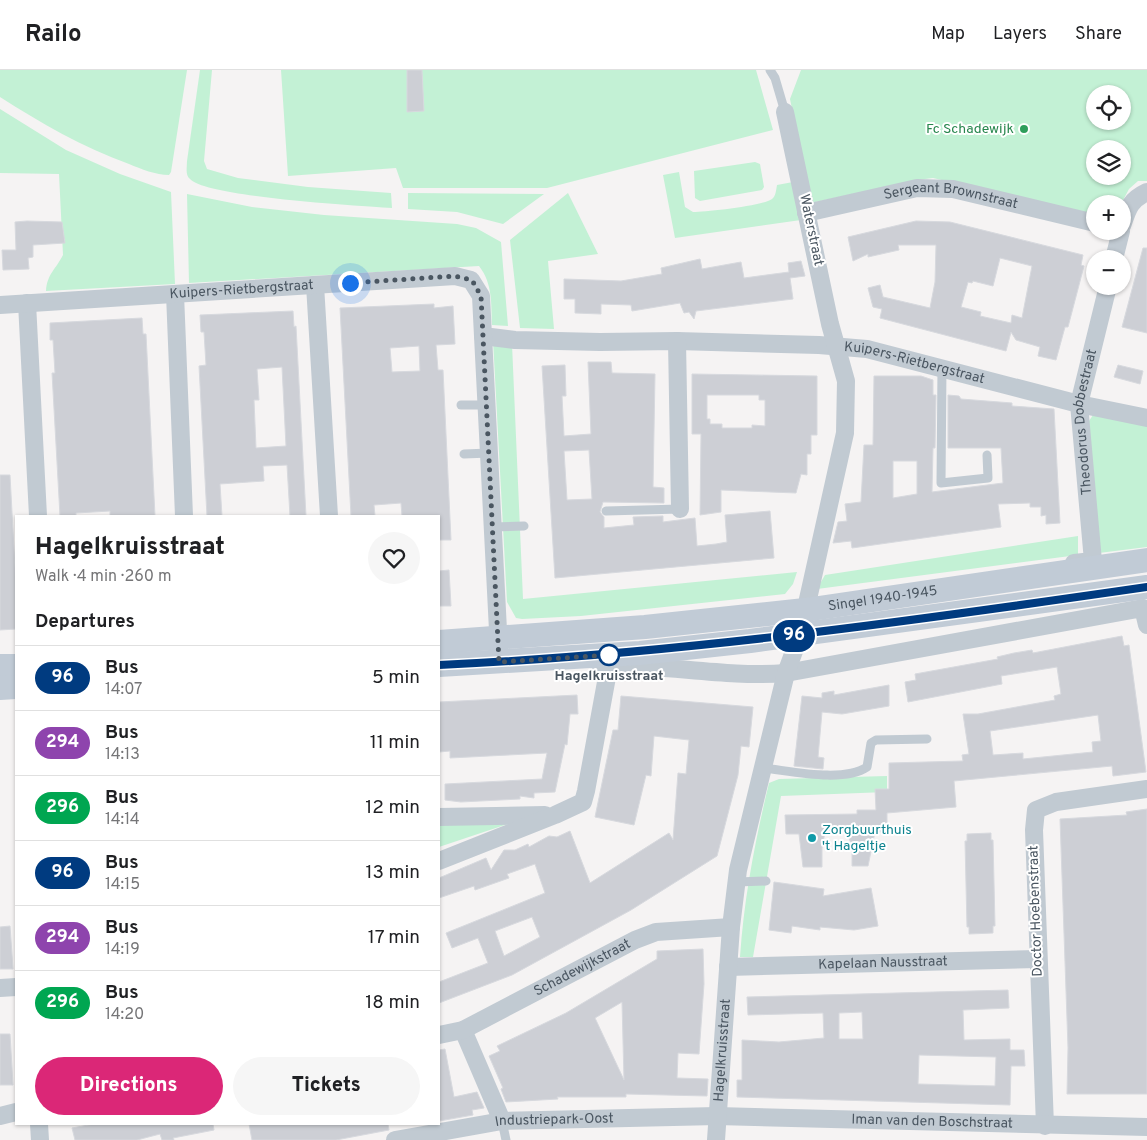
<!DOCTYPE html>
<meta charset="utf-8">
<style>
:root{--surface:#fff;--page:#f6f6f6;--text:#202124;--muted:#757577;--line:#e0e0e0;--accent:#db2777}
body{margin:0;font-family:Overpass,sans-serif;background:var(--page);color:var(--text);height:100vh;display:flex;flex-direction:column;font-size:19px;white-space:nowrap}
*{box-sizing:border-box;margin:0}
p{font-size:16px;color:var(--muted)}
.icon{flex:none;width:28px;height:28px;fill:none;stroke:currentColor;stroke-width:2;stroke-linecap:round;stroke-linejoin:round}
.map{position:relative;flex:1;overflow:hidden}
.details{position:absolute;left:15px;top:445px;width:425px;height:610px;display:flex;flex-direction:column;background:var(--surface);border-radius:0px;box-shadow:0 1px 4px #0004}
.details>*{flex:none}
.badge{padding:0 10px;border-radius:16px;font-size:18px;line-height:32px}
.fabs{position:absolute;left:1086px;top:15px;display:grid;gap:10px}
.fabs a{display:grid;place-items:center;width:45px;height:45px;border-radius:50%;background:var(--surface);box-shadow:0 1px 4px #0004;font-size:25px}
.you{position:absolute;width:25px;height:25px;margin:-12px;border:4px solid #fff;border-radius:50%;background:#1a73e8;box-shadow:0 0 0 8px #1a73e833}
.map>.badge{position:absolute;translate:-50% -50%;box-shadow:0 0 0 2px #fff}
h2{padding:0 20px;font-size:19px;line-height:45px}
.round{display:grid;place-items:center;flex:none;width:52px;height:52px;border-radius:26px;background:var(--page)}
.head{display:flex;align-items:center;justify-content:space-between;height:85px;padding:0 20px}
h1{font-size:24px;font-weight:800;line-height:38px}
.primary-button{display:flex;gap:10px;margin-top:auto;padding:10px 20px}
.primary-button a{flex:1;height:58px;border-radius:30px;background:var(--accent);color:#fff;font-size:20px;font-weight:800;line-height:58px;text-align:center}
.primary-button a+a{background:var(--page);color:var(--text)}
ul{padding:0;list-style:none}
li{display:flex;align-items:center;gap:15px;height:65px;padding:0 20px;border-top:1px solid var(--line)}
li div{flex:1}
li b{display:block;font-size:19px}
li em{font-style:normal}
li .badge{min-width:55px;font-weight:700;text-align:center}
header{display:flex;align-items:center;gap:30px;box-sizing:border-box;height:70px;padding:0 25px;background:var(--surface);border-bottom:1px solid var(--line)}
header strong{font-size:24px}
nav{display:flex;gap:28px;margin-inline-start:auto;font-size:18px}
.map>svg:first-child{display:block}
.green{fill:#c3f1d5;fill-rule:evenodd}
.building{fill:#cdcfd5;stroke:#d7d9de;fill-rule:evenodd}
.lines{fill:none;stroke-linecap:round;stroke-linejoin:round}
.service{stroke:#c1cad2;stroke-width:9}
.minor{stroke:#c1cad2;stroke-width:18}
.secondary{stroke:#c1cbd6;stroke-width:24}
.line-casing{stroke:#fff;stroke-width:11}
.line{stroke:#003b80;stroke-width:8}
.walk{stroke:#4a5661;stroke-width:5;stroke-dasharray:0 9}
.leisure-dot{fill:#2e9e5b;stroke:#fff;stroke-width:2}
.stop-dot{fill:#fff;stroke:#003b80;stroke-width:2.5}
.culture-dot{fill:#0f9aa8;stroke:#fff;stroke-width:2}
.labels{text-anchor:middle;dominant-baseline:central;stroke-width:4;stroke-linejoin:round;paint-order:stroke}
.leisure-label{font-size:14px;fill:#27864d;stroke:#fff;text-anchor:end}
.street-label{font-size:14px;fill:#4a5661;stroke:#fff}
.stop-label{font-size:14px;font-weight:bold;fill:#4a5661;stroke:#fff}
.culture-label{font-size:14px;fill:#0d838f;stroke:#fff;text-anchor:start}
</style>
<header>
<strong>Railo</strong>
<nav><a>Map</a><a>Layers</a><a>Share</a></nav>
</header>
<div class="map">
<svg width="1147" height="1070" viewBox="0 0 1147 1070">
<rect width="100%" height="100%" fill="#f5f3f3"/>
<!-- green -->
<g class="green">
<path d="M0,0H187L171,102L169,105C156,105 141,99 129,94C82,77 41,53 0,27Z"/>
<path d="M200,0H212L204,91L207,99L238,108L308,117L391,123L392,138C361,136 206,127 190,109C185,105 187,97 187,91Z"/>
<path d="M281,0H756L773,60L547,118H403L396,98L288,106Z"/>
<path d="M801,0H1147V111H1138L1129,119L1121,134H1095V146L933,108L917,110L811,133L790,29ZM1095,24H1122V51H1095ZM1095,79H1122V106H1095Z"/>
<path d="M0,39L66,80L120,104L171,122L175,214L46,221C47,204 56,199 63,185L59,104L0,103Z"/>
<path d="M755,92L760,94L764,117L762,120L700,131L695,128L694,101Z"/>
<path d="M679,102L685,137L693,142C706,142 762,136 772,129C776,126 776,120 777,115L793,112L801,150L675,168L663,105Z"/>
<path d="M408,123L544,124L503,154L457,142L408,139Z"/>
<path d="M568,123L598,184L548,191L554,259L520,258L510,170Z"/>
<path d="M187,124L252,137L324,145L457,154L476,158L501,172L508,256L492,255C491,234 493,214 479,196L189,213Z"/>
<path d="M493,270L512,274L523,529L797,502L793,514L785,524L581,546L522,549L516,548L507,532Z"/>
<path d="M1093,345L1147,354V477L1099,483L1089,351Z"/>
<path d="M1078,466V485L817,519L825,505Z"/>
<path d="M887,706V722L781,726L753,887H740C744,828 755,771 769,713L779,709Z"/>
<path d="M526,748L439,777V752Z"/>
</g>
<!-- building -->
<g class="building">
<path d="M407,0H422L424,41L407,42Z"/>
<path d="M27,151L62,152L65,173L33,175V187L28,188L29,199L3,200L2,180H16L15,152Z"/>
<path d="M916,151L950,152L1083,185L1081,195L1084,196L1068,257H1065L1056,290L1038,286L1040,277L1016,270L1011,262L1006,281L880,248L882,239L873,237L868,218L880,215L883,227L930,238L935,212L936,175H898L899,180L868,187V184L853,191L848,167ZM1000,188L1032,196L1022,248L1012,245L1011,253L980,246L981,242L961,237L968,212L972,213L973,211L993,216Z"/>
<path d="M1143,178H1147V263L1122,257Z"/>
<path d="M700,189L702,199L741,192L744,208L789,202L788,193L801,191L805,206L790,208L793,229L696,241L694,249L689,242L684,243L680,233L632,241L631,235L601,234V244L575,243V229H564V209L621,211L662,204L661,198Z"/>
<path d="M434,234V238L453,236L455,274L436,275L438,300H443L451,470H439V446H402L401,433L374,435L375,446H351L340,238ZM419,276L420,301L392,302L390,278Z"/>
<path d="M293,241L294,257L296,256L306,446H290L287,395L263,396L264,411L220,414L222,446H207L199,296L206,295L204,262H201L200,245ZM282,297L286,376L256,378L254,330H259L257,299Z"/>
<path d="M142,248L143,264H146L155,446H110V441L76,443V446H60L52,303H55L53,270H50V253Z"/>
<path d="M588,292H611L612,303L655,304L653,417L664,418V433L603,432L600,442L604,447V458L634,455L633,447L663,446V452L695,448L697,476L716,474L727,472L725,445L770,441L774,488L555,508L542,296L565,295L566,326H562L564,366L591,364ZM589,380L592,429L567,430L564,381Z"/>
<path d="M1118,295L1143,301L1140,314L1114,307Z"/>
<path d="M692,304L817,306V365H811V384H807V405L801,404L796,423L721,420V442L700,445L701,364H692ZM707,325H759V330H765V356L752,355V358H722V354H710V349H707Z"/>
<path d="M874,306H921L933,310V325H936L935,378H933L932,422L1003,413L1001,378H948V325L959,326L961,329L1012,333V336L1054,339L1060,453L1046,454V445L1041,446V437H1030V433L998,434L1001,457L852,478L851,471L833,473L838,452L847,451L845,434L861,432L864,375H873ZM893,391H917V424L893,428Z"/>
<path d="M0,405H10L16,516V559L0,560Z"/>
<path d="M449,500L451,536H439V501Z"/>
<path d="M1122,566L1124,576L1129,575L1146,702L1113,706L1112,696L954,711L956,737L887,743V762H875L868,796H852V775L846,762H825L822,778V797H803L799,764H786L785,745L857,744V740H876L875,719H889V693L963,691L962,685L969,684L963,644H978L1055,630L1054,626L1061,624L1057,597L1001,606L1002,614L908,632L905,612L916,610L915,604L998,589L997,587L1014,583L1032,580L1033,583ZM1098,645L1101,671L1092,672L1093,682L1023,689V683L993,685L990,661Z"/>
<path d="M889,615V636L842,644L822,642L818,687L824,688L823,699L794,696L802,626L822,628V623L834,621V625Z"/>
<path d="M577,625L578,644H570L567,675L565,674L555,722L534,723V728L520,726V729L461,732L445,730V714L542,709L547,683L450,688V681L439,682V632Z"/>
<path d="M621,626L753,637L749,677L741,676L738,705L717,786L631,840L512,905L439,933V912L488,893L478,868L452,878L446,863L545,823L535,794L507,804L509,808L475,820L474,816L439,828V808L486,788L491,800L504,780H515L528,774L529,777L549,766L557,767L570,761L590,813L669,763L673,770L678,703L686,704L689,670L654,666L651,706L646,705L634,755L595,747L613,660H618ZM532,847L540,867L504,886L495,861Z"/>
<path d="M1147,739V1024H1067L1068,978L1060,749L1127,745L1126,742Z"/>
<path d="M991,763V770H993L995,856H993V863L969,864V857H967L965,771H967V764Z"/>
<path d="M774,812L824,819L823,826L871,818L878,856L854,860L820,857V860L792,856L791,863L769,860Z"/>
<path d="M10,856L13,899H0V857Z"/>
<path d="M703,879L704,914L699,984L678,983L677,1008L708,1009L707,1026L626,1024V1027H557L558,1029L506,1032L501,1019L503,1018L489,986L500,981L497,976L566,943L657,889V881ZM622,932L624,1010L595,948Z"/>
<path d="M1008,920L1009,938L963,940L964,970L1010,969V980H1024L1025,996H1011L1010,1035L737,1027V1010H742V970L779,972L824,968L823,943L748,945L747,927ZM862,942L863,969H839V943ZM919,985L996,987L995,1016L918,1014Z"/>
<path d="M0,964H10L13,1015H0Z"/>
<path d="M445,979L454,1027L477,1022L484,1038L472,1040L473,1045L439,1051V980Z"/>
<path d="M94,1054H213L214,1060L173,1068L174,1070H162L160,1064L137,1070H75L72,1058Z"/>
<path d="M249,1054H388L389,1060L336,1070H252Z"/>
</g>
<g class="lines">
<!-- service -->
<g class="service">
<path d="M770,0L775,8L785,42"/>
<path d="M942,297L941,413L988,408L987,385"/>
<path d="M461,335H486"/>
<path d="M464,384L489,383"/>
<path d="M606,441L680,439"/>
<path d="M493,457L524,456"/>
<path d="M763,698C791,701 843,713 867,697L871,673L876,670L927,669"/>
<path d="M737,812L766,811"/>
<path d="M502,1051L506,1070"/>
</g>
<!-- minor -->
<g class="minor">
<path id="s1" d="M806,143L917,118L953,119L1095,153"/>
<path d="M1122,156C1128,138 1130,130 1147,122"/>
<path d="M1114,189L1121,161"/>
<path d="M315,215L329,446"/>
<path d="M175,224L184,446"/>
<path d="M27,233L38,446"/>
<path id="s2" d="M0,235L455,206L471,210L481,226L483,266L515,270L600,272L677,271L819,275L867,279L1079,334L1147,348"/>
<path d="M483,266L499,580"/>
<path d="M677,271L680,439"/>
<path id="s3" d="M1074,493L1093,491L1079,334L1108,216"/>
<path d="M599,596C661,593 723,608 786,603L1143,538L1147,555"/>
<path d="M439,747L545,745"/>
<path d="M439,791L555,745L583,732L586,721L609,596"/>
<path id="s4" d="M728,897L1037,889"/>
<path d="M0,918L16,917"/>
<path d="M463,960L502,1051"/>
<path id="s5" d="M439,965L463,960L635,870L656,862L731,857"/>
<path d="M0,1046L16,1042"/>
<path d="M39,1054L40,1070"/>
<path d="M1045,1056L1034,760L1036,740L1056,732L1147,719"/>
<path id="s6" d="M395,1070L502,1051L717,1046L1147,1057"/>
<path id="s7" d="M716,1070L731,857L738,800L786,603L800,565L845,363L846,311L830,254L785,42"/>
</g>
<!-- secondary -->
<g class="secondary">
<path id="s8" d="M439,572L645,557L805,540L1147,490"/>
<path d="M439,595L640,583L750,571L1147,517"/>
<path d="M0,596H16"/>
<path d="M0,618L16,617"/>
</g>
</g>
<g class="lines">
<defs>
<path id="line" d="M439,595C677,584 912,551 1147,517"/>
</defs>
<!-- line casing -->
<use href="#line" class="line-casing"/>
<!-- line -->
<use href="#line" class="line"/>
<!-- walk -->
<path class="walk" d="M350,213L455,206L472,210L481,226L499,592L609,585"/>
</g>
<!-- markers -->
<circle class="leisure-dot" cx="1024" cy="59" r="5"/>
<circle class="stop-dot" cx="609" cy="585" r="10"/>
<circle class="culture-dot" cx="812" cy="768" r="5"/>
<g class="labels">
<!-- leisure labels -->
<g class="leisure-label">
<text x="1014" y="59">Fc Schadewijk</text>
</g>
<!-- street labels -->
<g class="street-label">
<text stroke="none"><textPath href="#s1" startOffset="148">Sergeant Brownstraat</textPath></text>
<text transform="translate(811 160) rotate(78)">Waterstraat</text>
<text stroke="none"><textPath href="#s2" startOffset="242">Kuipers-Rietbergstraat</textPath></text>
<text stroke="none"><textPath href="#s2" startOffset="965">Kuipers-Rietbergstraat</textPath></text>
<text stroke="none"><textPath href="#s3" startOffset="159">Theodorus Dobbestraat</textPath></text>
<text stroke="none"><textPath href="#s8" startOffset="446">Singel 1940-1945</textPath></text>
<text transform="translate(1036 841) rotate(-92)">Doctor Hoebenstraat</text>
<text stroke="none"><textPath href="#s4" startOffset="155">Kapelaan Nausstraat</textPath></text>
<text stroke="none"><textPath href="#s5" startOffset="159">Schadewijkstraat</textPath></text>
<text stroke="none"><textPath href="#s7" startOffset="90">Hagelkruisstraat</textPath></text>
<text stroke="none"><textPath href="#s6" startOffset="161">Industriepark-Oost</textPath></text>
<text stroke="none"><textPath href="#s6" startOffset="539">Iman van den Boschstraat</textPath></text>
</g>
<!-- stop labels -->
<g class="stop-label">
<text x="609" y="606">Hagelkruisstraat</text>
</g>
<!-- culture labels -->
<g class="culture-label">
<text x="822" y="760">Zorgbuurthuis<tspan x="822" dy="16">'t Hageltje</tspan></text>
</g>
</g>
</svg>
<div class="fabs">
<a><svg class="icon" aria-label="locate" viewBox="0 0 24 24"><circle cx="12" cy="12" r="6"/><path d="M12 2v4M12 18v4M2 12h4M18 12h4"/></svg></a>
<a><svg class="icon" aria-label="layers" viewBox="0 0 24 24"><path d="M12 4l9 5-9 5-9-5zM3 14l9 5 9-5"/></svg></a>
<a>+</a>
<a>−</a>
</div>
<div class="you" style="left:350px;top:213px"></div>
<b class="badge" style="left:794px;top:566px;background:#003b80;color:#fff">96</b>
<section class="details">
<div class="head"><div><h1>Hagelkruisstraat</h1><p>Walk · 4 min · 260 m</p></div><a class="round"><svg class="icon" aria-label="heart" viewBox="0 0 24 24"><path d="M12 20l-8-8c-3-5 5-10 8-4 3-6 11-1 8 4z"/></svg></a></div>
<h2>Departures</h2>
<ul>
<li><span class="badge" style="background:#003b80;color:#fff">96</span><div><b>Bus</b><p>14:07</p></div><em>5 min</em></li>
<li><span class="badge" style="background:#8e44ad;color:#fff">294</span><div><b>Bus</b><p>14:13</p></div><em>11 min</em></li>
<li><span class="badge" style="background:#00a651;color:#fff">296</span><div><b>Bus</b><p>14:14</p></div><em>12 min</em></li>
<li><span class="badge" style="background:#003b80;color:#fff">96</span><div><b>Bus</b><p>14:15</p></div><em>13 min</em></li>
<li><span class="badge" style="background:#8e44ad;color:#fff">294</span><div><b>Bus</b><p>14:19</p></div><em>17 min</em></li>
<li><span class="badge" style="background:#00a651;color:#fff">296</span><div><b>Bus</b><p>14:20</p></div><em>18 min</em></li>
</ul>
<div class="primary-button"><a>Directions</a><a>Tickets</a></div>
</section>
</div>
